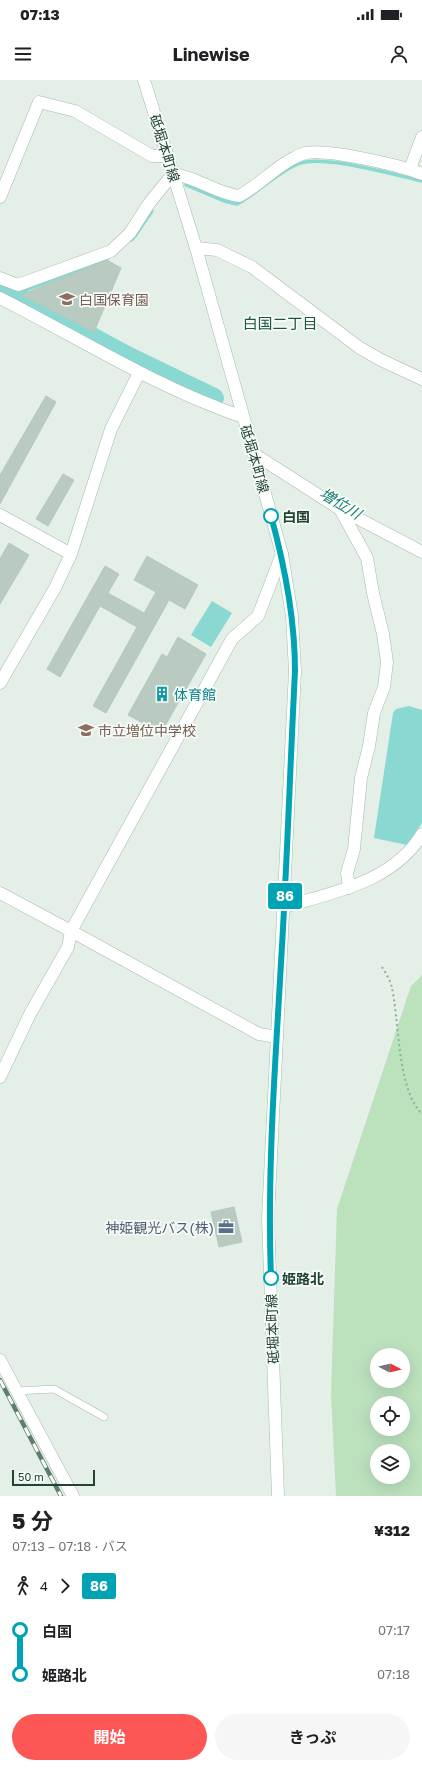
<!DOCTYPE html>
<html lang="ja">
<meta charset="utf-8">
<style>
:root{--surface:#fff;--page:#f6f6f6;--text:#202124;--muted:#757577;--accent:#fd5755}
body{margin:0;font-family:"Golos Text","Noto Sans JP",sans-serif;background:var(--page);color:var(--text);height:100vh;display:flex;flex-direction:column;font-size:15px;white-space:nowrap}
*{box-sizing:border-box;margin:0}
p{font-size:13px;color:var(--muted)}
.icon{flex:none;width:22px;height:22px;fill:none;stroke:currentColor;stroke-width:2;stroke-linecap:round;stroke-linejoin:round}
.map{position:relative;height:1416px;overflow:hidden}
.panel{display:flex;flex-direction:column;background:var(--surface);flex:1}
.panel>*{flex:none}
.badge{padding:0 8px;border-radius:3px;font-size:14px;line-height:26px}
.needle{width:26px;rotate:97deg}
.fabs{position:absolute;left:370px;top:1268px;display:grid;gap:8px}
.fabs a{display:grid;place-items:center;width:40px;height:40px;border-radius:50%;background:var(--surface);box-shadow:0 4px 16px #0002;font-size:20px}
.scale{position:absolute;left:12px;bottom:10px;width:83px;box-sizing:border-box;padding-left:4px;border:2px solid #224332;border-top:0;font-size:11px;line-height:14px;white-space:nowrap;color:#224332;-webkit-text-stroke:3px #f6fbf7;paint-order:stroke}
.map>.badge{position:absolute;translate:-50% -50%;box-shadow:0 0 0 2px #fff}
.legs{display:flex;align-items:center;gap:6px;height:44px;padding:0 12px;font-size:13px}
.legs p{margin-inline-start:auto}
.overview{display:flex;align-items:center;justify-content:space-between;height:68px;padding:0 12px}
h1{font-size:22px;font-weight:700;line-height:30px}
.action{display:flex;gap:8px;margin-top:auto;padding:8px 12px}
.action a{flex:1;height:46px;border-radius:24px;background:var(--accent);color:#fff;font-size:16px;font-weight:700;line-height:46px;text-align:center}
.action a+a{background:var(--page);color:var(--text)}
ul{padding:0 12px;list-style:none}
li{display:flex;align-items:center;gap:14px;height:44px;font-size:15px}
li i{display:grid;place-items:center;width:6px;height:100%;margin:0 5px;background:currentColor}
li i::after{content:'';width:10px;height:10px;margin:-5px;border:3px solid;border-radius:50%;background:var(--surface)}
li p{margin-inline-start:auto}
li:first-child i{background:linear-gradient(#0000 50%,currentColor 0)}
li:last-child i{background:linear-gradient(currentColor 50%,#0000 0)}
.status{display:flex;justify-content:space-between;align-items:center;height:28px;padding:0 20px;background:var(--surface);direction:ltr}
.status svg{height:11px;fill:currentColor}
header{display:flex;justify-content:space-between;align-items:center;height:52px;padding:0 12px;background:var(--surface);font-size:18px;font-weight:700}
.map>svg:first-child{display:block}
.green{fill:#bce1bd;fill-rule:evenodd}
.water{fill:#89d8d2}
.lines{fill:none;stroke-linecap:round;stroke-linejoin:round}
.stream{stroke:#89d8d2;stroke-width:3.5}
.river{stroke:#89d8d2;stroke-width:20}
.building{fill:#b9cac0;stroke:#b6c9bd}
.service-casing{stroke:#a6b8ae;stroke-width:8}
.minor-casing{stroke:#a6b8ae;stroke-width:13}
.tertiary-casing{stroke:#a6b8ae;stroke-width:13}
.secondary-casing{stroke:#a2bcad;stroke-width:13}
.path{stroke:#82b599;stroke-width:2;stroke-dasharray:2 3;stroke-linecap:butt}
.service{stroke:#fff;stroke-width:7}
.minor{stroke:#fff;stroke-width:12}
.tertiary{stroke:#fff;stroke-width:12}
.secondary{stroke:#fff;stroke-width:12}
.rail-casing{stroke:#5d7e6d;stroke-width:4.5}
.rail{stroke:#f6fbf7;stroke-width:3;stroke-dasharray:9;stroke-linecap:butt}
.line-1-casing{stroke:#fff;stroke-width:9}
.line-1{stroke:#00a3b4;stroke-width:6}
.stop-1-dot{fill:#fff;stroke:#00a3b4;stroke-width:2}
.labels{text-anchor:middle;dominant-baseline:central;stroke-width:3.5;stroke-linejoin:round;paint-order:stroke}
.street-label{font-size:14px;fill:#224332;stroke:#f6fbf7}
.education-label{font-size:14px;fill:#785e54;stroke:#f6fbf7;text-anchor:start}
.stop-label{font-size:14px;font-weight:bold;fill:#224332;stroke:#f6fbf7;text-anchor:start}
.culture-label{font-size:14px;fill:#0d838f;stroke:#f6fbf7;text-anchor:start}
.service-label{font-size:14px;fill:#4e5e75;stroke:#f6fbf7;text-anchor:end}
.neighbourhood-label{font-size:15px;fill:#1b573b;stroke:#f6fbf7}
.water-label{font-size:15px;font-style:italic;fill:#167e78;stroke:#f6fbf7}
</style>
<div class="status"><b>07:13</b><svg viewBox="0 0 49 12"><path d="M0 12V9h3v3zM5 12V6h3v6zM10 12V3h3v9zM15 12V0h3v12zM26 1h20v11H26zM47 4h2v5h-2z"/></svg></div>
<header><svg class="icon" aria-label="menu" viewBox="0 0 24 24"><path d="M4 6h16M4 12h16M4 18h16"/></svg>Linewise<svg class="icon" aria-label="person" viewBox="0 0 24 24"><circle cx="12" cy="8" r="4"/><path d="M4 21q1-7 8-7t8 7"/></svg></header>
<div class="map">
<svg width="422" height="1416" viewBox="0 0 422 1416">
<rect width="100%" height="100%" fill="#e4efe8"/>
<!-- green -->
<path class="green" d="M422,895V1416H336L331,1313L337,1129L411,906ZM377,1275H403V1301H377ZM377,1323H403V1349H377ZM377,1371H403V1397H377Z"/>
<!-- water -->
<g class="water">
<path d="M212,521L232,533L211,567L191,555Z"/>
<path d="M409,626L422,630V743L407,765L374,758L393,633L396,629Z"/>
</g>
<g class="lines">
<!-- stream -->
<g class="stream">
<path d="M186,105L224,121L237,124C258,113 276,93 298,84C323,74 394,95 422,101"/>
<path d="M131,160L135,156L152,131"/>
<path d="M0,207L7,211L20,212L101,182L109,177"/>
</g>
<!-- river -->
<path class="river" d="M7,211L127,276L214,318"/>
</g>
<!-- building -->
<g class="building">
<path d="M107,180L121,188L94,252L21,215Z"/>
<path d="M46,316L56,322L0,424V395Z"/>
<path d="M63,394L74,400L48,446L36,439Z"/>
<path d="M9,463L29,475L0,524V479Z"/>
<path d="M147,476L198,505L185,529L169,520L106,633L93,626L137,547L100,526L60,597L47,589L105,486L119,494L108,513L144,533L156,512L134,500Z"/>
<path d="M178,557L206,574L161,653L128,635L162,574L167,577Z"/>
<path d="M234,1127L242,1162L219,1167L211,1132Z"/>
</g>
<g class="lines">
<defs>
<path id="service" d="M16,1311L54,1309L104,1337"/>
<g id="minor">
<path d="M410,89L422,57"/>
<path d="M0,117L39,22L75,31L152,76H167"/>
<path d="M196,168L217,170L252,187L360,268L381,280L422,299"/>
<path d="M0,198L18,205L111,171L130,153L150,122L173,94C197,97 215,113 239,116C258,106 273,89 292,79C296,77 301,74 306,73C329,69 399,85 422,94"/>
<path d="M0,218C81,259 157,308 243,337"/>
<path d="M254,374L340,429L422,472"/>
<path d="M340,429L367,478L373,513L383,554L387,582L384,607L374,633L369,666L361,698L354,769L347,793L349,808"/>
<path d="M0,435L71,474"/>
<path d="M0,603L55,508L71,474L111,349L139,293"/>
<path d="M284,827C334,812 393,802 422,754"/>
<path d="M277,957L259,954L71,851L232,559L258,536L282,474"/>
<path d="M0,1280L73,1416"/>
</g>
<path id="tertiary" d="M0,813L71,851L68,867L30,934L0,997"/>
<path id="secondary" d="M144,0L196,168L282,474L292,536L295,591L268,1138L278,1416"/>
</defs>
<!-- service casing -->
<use href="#service" class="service-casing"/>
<!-- minor casing -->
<use href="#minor" class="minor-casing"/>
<!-- tertiary casing -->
<use href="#tertiary" class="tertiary-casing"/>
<!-- secondary casing -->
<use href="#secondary" class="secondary-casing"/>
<!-- path -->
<path class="path" d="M382,887C385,892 389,898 391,904C400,939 396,1008 422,1034"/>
<!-- service -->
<use href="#service" class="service"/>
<!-- minor -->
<use href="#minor" class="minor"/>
<!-- tertiary -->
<use href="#tertiary" class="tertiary"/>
<!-- secondary -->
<use href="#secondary" class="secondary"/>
<defs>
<path id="rail" d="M0,1300L61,1416"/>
</defs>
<!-- rail casing -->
<use href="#rail" class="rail-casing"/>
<!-- rail -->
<use href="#rail" class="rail"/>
</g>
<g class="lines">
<defs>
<path id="line-1" d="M271,1198C267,1093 275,988 281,883C287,786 290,688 295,591C295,537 285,487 271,436"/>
</defs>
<!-- line-1 casing -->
<use href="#line-1" class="line-1-casing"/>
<!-- line-1 -->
<use href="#line-1" class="line-1"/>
</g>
<!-- icons -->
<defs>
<symbol id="school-bare" viewBox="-9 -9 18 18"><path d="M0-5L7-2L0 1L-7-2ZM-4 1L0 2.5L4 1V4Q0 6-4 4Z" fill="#8d6e63" stroke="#f6fbf7" stroke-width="2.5" paint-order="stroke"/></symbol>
<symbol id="building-bare" viewBox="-9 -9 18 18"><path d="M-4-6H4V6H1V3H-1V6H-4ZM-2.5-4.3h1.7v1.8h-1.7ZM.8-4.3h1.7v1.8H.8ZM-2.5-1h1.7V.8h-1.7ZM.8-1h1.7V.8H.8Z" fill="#0f9aa8" stroke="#f6fbf7" stroke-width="2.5" paint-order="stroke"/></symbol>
<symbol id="office-bare" viewBox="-9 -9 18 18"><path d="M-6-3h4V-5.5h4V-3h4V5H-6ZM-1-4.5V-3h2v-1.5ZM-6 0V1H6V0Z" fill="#5c6f8a" stroke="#f6fbf7" stroke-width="2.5" paint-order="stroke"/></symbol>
</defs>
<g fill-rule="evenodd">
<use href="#school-bare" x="56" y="208" width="22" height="22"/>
<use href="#building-bare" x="151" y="603" width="22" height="22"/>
<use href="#school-bare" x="75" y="639" width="22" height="22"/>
<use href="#office-bare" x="215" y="1136" width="22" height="22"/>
</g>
<!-- markers -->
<g class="stop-1-dot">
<circle cx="271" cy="436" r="7"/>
<circle cx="271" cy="1198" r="7"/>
</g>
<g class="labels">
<!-- street labels -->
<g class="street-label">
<text transform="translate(165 68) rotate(73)">砥堀本町線</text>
<text transform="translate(255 379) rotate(74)">砥堀本町線</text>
<text transform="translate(272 1249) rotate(-92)">砥堀本町線</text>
</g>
<!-- education labels -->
<g class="education-label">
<text x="79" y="219">白国保育園</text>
<text x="98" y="650">市立増位中学校</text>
</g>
<!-- stop labels -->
<g class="stop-label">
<text x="282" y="436">白国</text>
<text x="282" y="1198">姫路北</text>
</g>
<!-- culture labels -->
<g class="culture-label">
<text x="174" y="614">体育館</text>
</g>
<!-- service labels -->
<g class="service-label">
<text x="214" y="1147">神姫観光バス(株)</text>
</g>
<!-- neighbourhood labels -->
<g class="neighbourhood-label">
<text x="280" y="243">白国二丁目</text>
</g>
<!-- water labels -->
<g class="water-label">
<text transform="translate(341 423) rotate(31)">増位川</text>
</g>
</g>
</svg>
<div class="fabs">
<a><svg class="needle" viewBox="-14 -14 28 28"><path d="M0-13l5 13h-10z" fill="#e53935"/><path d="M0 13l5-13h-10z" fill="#757577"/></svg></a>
<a><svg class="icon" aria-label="locate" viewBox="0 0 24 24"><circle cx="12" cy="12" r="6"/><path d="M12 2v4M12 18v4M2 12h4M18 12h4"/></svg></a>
<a><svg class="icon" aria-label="layers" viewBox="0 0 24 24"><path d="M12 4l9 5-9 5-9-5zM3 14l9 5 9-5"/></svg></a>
</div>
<div class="scale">50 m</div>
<b class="badge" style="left:285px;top:816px;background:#00a3b4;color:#fff">86</b>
</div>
<section class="panel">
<div class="overview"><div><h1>5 分</h1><p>07:13 – 07:18 · バス</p></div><b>¥312</b></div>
<div class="legs"><svg class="icon" aria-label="walk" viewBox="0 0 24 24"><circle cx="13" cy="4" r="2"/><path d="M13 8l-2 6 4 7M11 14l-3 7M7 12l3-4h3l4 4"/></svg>4<svg class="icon" aria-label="forward" viewBox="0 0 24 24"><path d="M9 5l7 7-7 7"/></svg><b class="badge" style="background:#00a3b4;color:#fff">86</b></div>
<ul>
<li><i style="color:#00a3b4"></i><b>白国</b><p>07:17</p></li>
<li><i style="color:#00a3b4"></i><b>姫路北</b><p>07:18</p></li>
</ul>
<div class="action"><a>開始</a><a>きっぷ</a></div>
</section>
